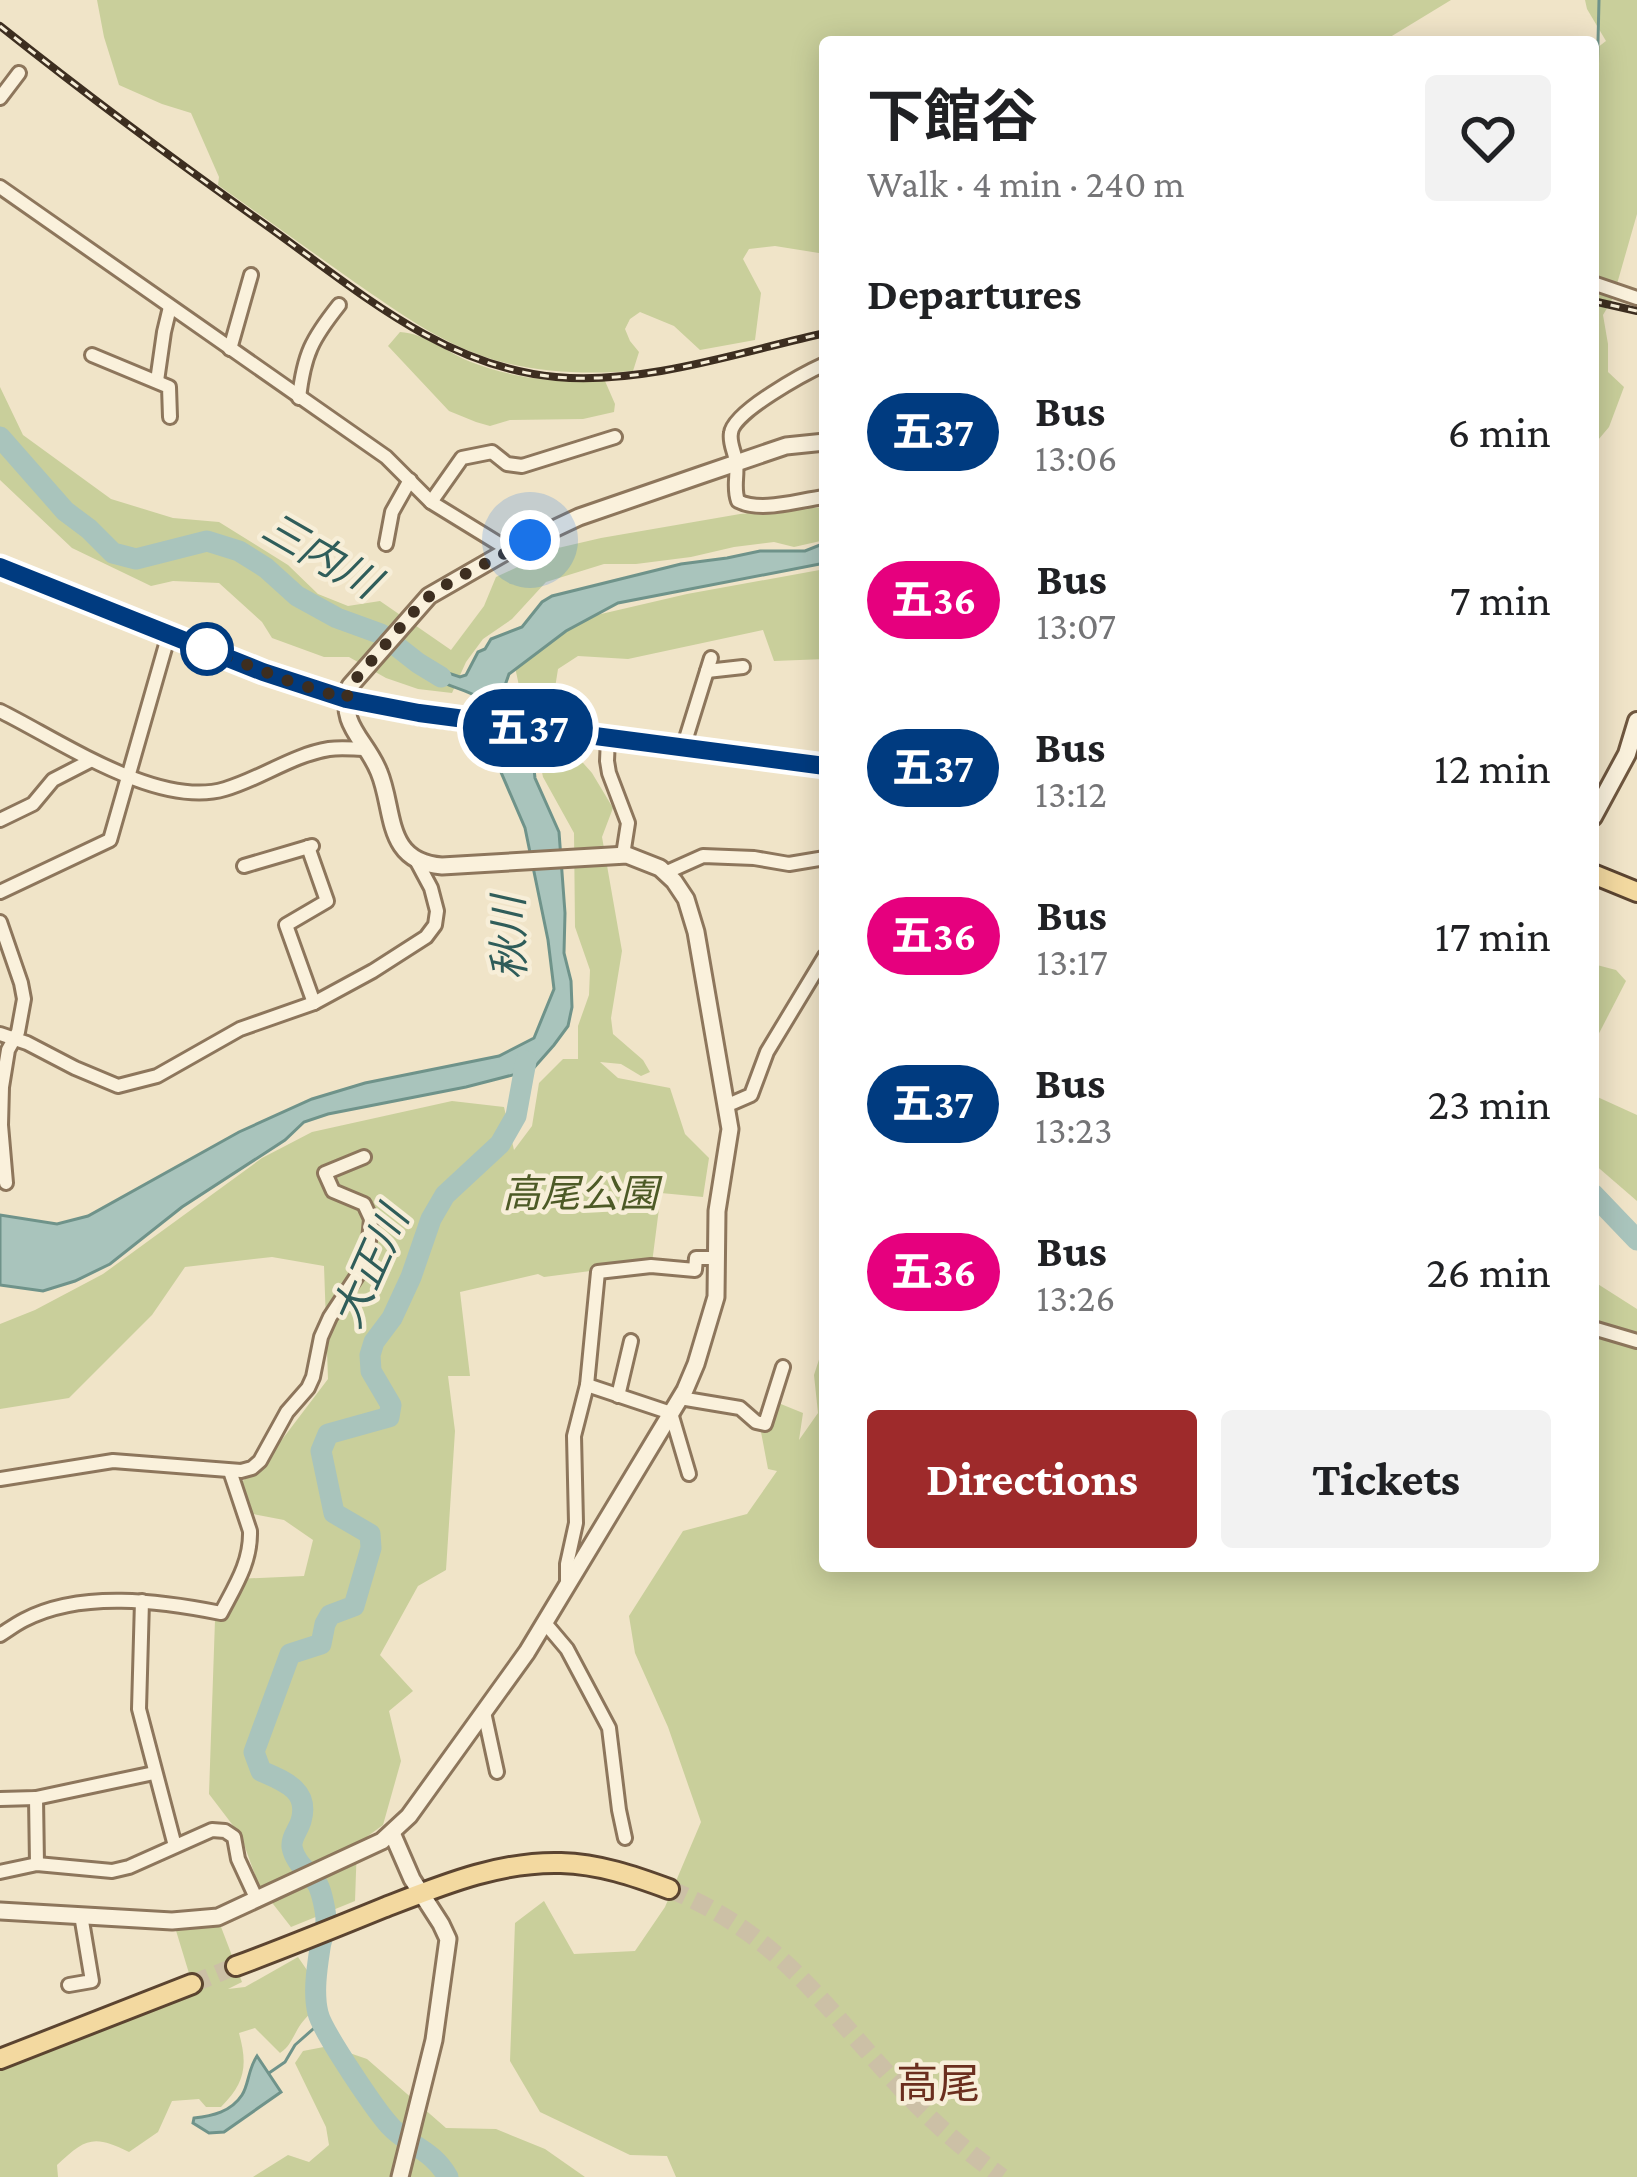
<!DOCTYPE html>
<meta charset="utf-8">
<style>
:root{--surface:#fff;--page:#f2f2f2;--text:#202124;--muted:#757577;--accent:#9e2a2b}
body{margin:0;font-family:"Crimson Pro","Noto Sans JP",serif;background:var(--page);color:var(--text);height:100vh;display:flex;flex-direction:column;font-size:45px;white-space:nowrap}
*{box-sizing:border-box;margin:0}
p{font-size:39px;color:var(--muted)}
.icon{flex:none;width:66px;height:66px;fill:none;stroke:currentColor;stroke-width:2;stroke-linecap:round;stroke-linejoin:round}
.map{position:relative;flex:1;overflow:hidden}
.details{position:absolute;left:819px;top:36px;width:780px;height:1536px;display:flex;flex-direction:column;background:var(--surface);border-radius:12px;box-shadow:0 6px 30px #0003}
.details>*{flex:none}
.badge{padding:0 24px;border-radius:39px;font-size:42px;line-height:78px}
.you{position:absolute;width:60px;height:60px;margin:-30px;border:9px solid #fff;border-radius:50%;background:#1a73e8;box-shadow:0 0 0 18px #1a73e833}
.map>.badge{position:absolute;translate:-50% -50%;box-shadow:0 0 0 6px #fff}
h2{padding:0 48px;font-size:45px;line-height:108px}
.round{display:grid;place-items:center;flex:none;width:126px;height:126px;border-radius:12px;background:var(--page)}
.head{display:flex;align-items:center;justify-content:space-between;height:204px;padding:0 48px}
h1{font-size:57px;font-weight:700;line-height:90px}
.button{display:flex;gap:24px;margin-top:auto;padding:24px 48px}
.button a{flex:1;height:138px;border-radius:12px;background:var(--accent);color:#fff;font-size:48px;font-weight:700;line-height:138px;text-align:center}
.button a+a{background:var(--page);color:var(--text)}
ul{padding:0;list-style:none}
li{display:flex;align-items:center;gap:36px;height:168px;padding:0 48px}
li div{flex:1}
li b{display:block;font-size:45px}
li em{font-style:normal}
li .badge{min-width:132px;font-weight:700;text-align:center}
.map>svg:first-child{display:block}
.green{fill:#c9cf9b}
.water{fill:#a9c4bc;stroke:#6f938a;stroke-width:3}
.lines{fill:none;stroke-linecap:round;stroke-linejoin:round}
.stream{stroke:#6f938a;stroke-width:3}
.river{stroke:#a9c4bc;stroke-width:21}
.primary-tunnel{stroke:#ccc0a6;stroke-width:18;stroke-dasharray:18 9;stroke-linecap:butt}
.minor-casing{stroke:#8d765c;stroke-width:18}
.tertiary-casing{stroke:#8d765c;stroke-width:21}
.secondary-casing{stroke:#6f573f;stroke-width:22}
.primary-casing{stroke:#5b4430;stroke-width:24}
.minor{stroke:#faf1dc;stroke-width:12}
.tertiary{stroke:#faf1dc;stroke-width:15}
.secondary{stroke:#faf1dc;stroke-width:16}
.primary{stroke:#f3d9a0;stroke-width:18}
.rail-casing{stroke:#3d2e20;stroke-width:8}
.rail{stroke:#f7eed8;stroke-width:3;stroke-dasharray:9;stroke-linecap:butt}
.line-casing{stroke:#fff;stroke-width:27}
.line{stroke:#003b80;stroke-width:18}
.walk{stroke:#3d2e20;stroke-width:12;stroke-dasharray:0 21.6}
.stop-dot{fill:#fff;stroke:#003b80;stroke-width:6}
.labels{text-anchor:middle;dominant-baseline:central;stroke-width:9;stroke-linejoin:round;paint-order:stroke}
.park-label{font-size:39px;font-style:italic;fill:#4d5a26;stroke:#f7eed8}
.water-label{font-size:42px;font-style:italic;fill:#2f5d5a;stroke:#f7eed8}
.neighbourhood-label{font-size:42px;fill:#6b2e1e;stroke:#f7eed8}
</style>
<div class="map">
<svg width="1637" height="2177" viewBox="0 0 1637 2177">
<rect width="100%" height="100%" fill="#f0e4c8"/>
<!-- green -->
<g class="green">
<path d="M97,0H1451L1382,42H825V254L775,246L749,249L743,259L761,293L755,340L700,350L674,326L640,312L630,319L625,329L630,341L639,352L633,371C590,374 548,373 506,363C448,349 401,314 353,281C308,249 263,217 218,185L219,177L191,113L162,104L119,85L104,37Z"/>
<path d="M1585,0H1637V214L1613,298L1603,315L1608,344V372L1624,387L1609,427L1593,446V51L1606,41L1587,9Z"/>
<path d="M400,332C424,333 448,353 471,362C515,379 559,383 605,381L615,404L614,412L583,419L510,420L490,426L476,422L449,411L388,346Z"/>
<path d="M0,387L23,435L111,499L173,518L219,522L288,565L318,594L348,606L380,601L451,650L484,606L496,577L558,548L601,538L740,514L825,507V540L794,547L774,542L734,547L691,557L636,564H604L546,582L512,619L483,639L466,662L452,693L418,689L386,678L349,657H324L272,638L262,622L219,583L173,581L151,586L72,548L0,480Z"/>
<path d="M825,569V659L774,661L763,630L628,659L578,656L558,669L552,707H540L522,700L515,667L571,621L687,594Z"/>
<path d="M547,750L576,755L592,773L613,808L602,837L622,951L611,1018L613,1034L643,1060L650,1072L641,1076L621,1064L600,1062L618,1078L670,1088L685,1134L709,1158L703,1197L661,1193L652,1263L544,1277L538,1274L460,1292L470,1376H448L455,1431L446,1570L418,1586L380,1655L413,1691L389,1711L401,1761L383,1825L357,1844L355,1901L291,1927L259,1886L241,1836L209,1794L215,1620L236,1579L304,1576L313,1540L284,1520L248,1513L238,1485L265,1462L328,1379L324,1266L272,1257L185,1267L152,1315L69,1398L0,1409V1324L35,1310L103,1274L262,1158L312,1132L452,1101L504,1107L514,1150L532,1126L539,1083L563,1059H578V1026L589,995L590,970L575,927L574,833L543,777L540,763Z"/>
<path d="M1593,964L1616,970L1626,981L1593,1045Z"/>
<path d="M1593,1095L1637,1115V1201L1593,1163Z"/>
<path d="M1593,1281L1637,1309V2177H676L667,2156L630,2155L540,2112L510,2061L515,1923L544,1901L574,1954L635,1951L665,1907L701,1822L668,1727L635,1653L629,1616L683,1531L747,1514L777,1471L768,1469L761,1432L771,1400L803,1413L799,1440L818,1413L814,1375L825,1341V1566H1593Z"/>
<path d="M218,1919L242,1982L228,1989L245,1987L298,1957L311,1976L310,2014C293,2029 295,2043 280,2053L255,2028L239,2033C248,2066 245,2083 221,2107H206L199,2099L172,2101L158,2132L129,2152C93,2134 85,2139 57,2165L58,2177H0V2069L195,1993L174,1924Z"/>
<path d="M329,2046L367,2059L446,2128L496,2129L545,2149L585,2177H253L288,2155L309,2162L329,2145L326,2127L295,2063L303,2051Z"/>
</g>
<!-- water -->
<g class="water">
<path d="M825,543V563L618,603L566,631L509,674L502,694L523,749L533,760L535,778L559,832L565,913L564,953L571,981L572,1007L568,1026L554,1045L532,1070L466,1087L328,1114L304,1122L285,1140L182,1207L110,1264L75,1281L43,1291L0,1285V1215L57,1224L88,1216L239,1132L312,1099L365,1083L499,1056L534,1038L554,989L548,940L525,828L494,756L485,701C460,684 438,689 418,663L460,677L466,675L478,652L485,649L491,639L522,627L542,602L552,596L681,564L727,558L760,551H805Z"/>
<path d="M257,2056L281,2092L224,2132L209,2133L193,2123L194,2118C212,2116 231,2112 242,2095C249,2084 248,2069 257,2056Z"/>
</g>
<g class="lines">
<!-- stream -->
<g class="stream">
<path d="M1593,255L1599,0"/>
<path d="M269,2073L285,2062L295,2045L321,2022"/>
</g>
<!-- river -->
<g class="river">
<path d="M0,437L65,511L89,529L113,553L136,559L207,541L239,551L266,568L297,596L337,618L381,634L418,663L441,677"/>
<path d="M1593,1194L1637,1240"/>
<path d="M448,2177C432,2150 415,2149 393,2129C379,2116 322,2031 318,2013C313,1993 317,1968 320,1948C321,1939 326,1930 326,1921C326,1912 322,1893 318,1885C310,1872 295,1864 292,1847C291,1837 298,1831 301,1821C310,1790 284,1781 261,1771L254,1752L290,1654L321,1644L325,1624L330,1615L354,1606L371,1548L370,1534L334,1513L321,1451L328,1434L389,1417L391,1405L371,1371L370,1355L374,1342L392,1318L411,1277L431,1219L445,1195L500,1144L516,1116L526,1061"/>
</g>
<!-- primary-tunnel -->
<g class="primary-tunnel">
<path d="M669,1889C779,1934 821,2003 898,2085C929,2119 964,2150 1002,2177"/>
<path d="M192,1984L236,1966"/>
</g>
<defs>
<g id="minor">
<path d="M0,98L19,73"/>
<path d="M0,187L386,457L431,502L509,550"/>
<path d="M1593,283L1637,298"/>
<path d="M230,349L251,275"/>
<path d="M92,355L169,387L170,417"/>
<path d="M825,364C805,373 733,412 731,433C729,443 735,452 736,462C738,476 733,487 738,501C762,513 798,500 825,497"/>
<path d="M157,381L164,332L170,307"/>
<path d="M299,398C304,354 312,339 339,305"/>
<path d="M431,502L462,458L492,452L507,464L522,466L615,437"/>
<path d="M386,544L392,512L410,480"/>
<path d="M707,671L743,667"/>
<path d="M0,711C59,740 158,809 225,789C260,779 292,755 329,749C342,747 354,749 367,749"/>
<path d="M608,738L607,761L609,773L628,823L623,855"/>
<path d="M683,748L711,658"/>
<path d="M0,820L33,804L53,780L90,761"/>
<path d="M308,847L327,901L286,925L314,1003"/>
<path d="M244,866L312,846"/>
<path d="M665,873L703,856L754,858L789,864L825,858"/>
<path d="M0,892L110,840L169,634"/>
<path d="M0,922L21,983L24,999L18,1032L8,1050L2,1087L1,1125L6,1183"/>
<path d="M0,1034L27,1043L75,1068L118,1086L157,1076L240,1029L314,1003L373,971L426,937L435,925L437,911L431,888L416,860"/>
<path d="M728,1105L751,1095L767,1052L825,956"/>
<path d="M1593,1328L1637,1341"/>
<path d="M587,1385L671,1413L689,1474"/>
<path d="M618,1396L631,1341"/>
<path d="M680,1398L740,1408L756,1422L765,1424L783,1367"/>
<path d="M0,1479L113,1461L241,1471L252,1468L260,1461L287,1412L308,1388L313,1377L321,1337L330,1317L361,1270L368,1251L371,1219L364,1204L333,1191L325,1173L364,1157"/>
<path d="M567,1585V1564L576,1523L574,1436L587,1385L598,1272L651,1266L695,1270L696,1258H717"/>
<path d="M142,1601L139,1709L175,1846"/>
<path d="M545,1623L567,1649L609,1728L619,1810L625,1838"/>
<path d="M0,1635C8,1630 16,1624 24,1620C81,1590 161,1601 221,1613C235,1586 251,1562 250,1531L230,1471"/>
<path d="M484,1712L497,1772"/>
<path d="M36,1798L37,1864"/>
<path d="M0,1799L36,1798L154,1773"/>
<path d="M0,1872L37,1864L112,1871L129,1867L212,1830L225,1831L234,1837L238,1859L257,1900"/>
<path d="M69,1985L92,1981L81,1915"/>
</g>
<g id="tertiary">
<path d="M392,1833L412,1879L441,1924L448,1939L434,2040L400,2177"/>
<path d="M0,1911L172,1921L218,1917L382,1841L409,1816L527,1652L685,1390L696,1364L716,1297L717,1211L730,1129L696,932L686,899L674,881L660,868L627,855L442,866C384,862 395,810 379,772C366,739 337,725 350,686L429,596L509,550L579,517L701,475L786,446L825,442"/>
</g>
<path id="secondary" d="M1593,817L1627,754L1637,721"/>
<g id="primary">
<path d="M0,567L263,672L346,699L419,714L825,766"/>
<path d="M1593,874L1637,892"/>
<path d="M236,1966C285,1948 334,1928 383,1908C440,1886 499,1861 561,1863C599,1864 634,1876 669,1889"/>
<path d="M0,2059L192,1984"/>
</g>
</defs>
<!-- minor casing -->
<use href="#minor" class="minor-casing"/>
<!-- tertiary casing -->
<use href="#tertiary" class="tertiary-casing"/>
<!-- secondary casing -->
<use href="#secondary" class="secondary-casing"/>
<!-- primary casing -->
<use href="#primary" class="primary-casing"/>
<!-- minor -->
<use href="#minor" class="minor"/>
<!-- tertiary -->
<use href="#tertiary" class="tertiary"/>
<!-- secondary -->
<use href="#secondary" class="secondary"/>
<!-- primary -->
<use href="#primary" class="primary"/>
<defs>
<g id="rail">
<path d="M0,26C88,96 178,163 270,228C358,291 444,367 556,377C644,385 740,352 825,333"/>
<path d="M1593,301L1637,311"/>
</g>
</defs>
<!-- rail casing -->
<use href="#rail" class="rail-casing"/>
<!-- rail -->
<use href="#rail" class="rail"/>
</g>
<g class="lines">
<defs>
<path id="line" d="M0,567L263,672L346,699L419,713L825,766"/>
</defs>
<!-- line casing -->
<use href="#line" class="line-casing"/>
<!-- line -->
<use href="#line" class="line"/>
<!-- walk -->
<path class="walk" d="M207,649L283,679L346,699L353,682L424,600L450,582L530,540"/>
</g>
<!-- markers -->
<circle class="stop-dot" cx="207" cy="649" r="24"/>
<g class="labels">
<!-- park labels -->
<g class="park-label">
<text x="580" y="1193">高尾公園</text>
</g>
<!-- water labels -->
<g class="water-label">
<text transform="translate(321 555) rotate(30)">三内川</text>
<text transform="translate(509 938) rotate(-91)">秋川</text>
<text transform="translate(370 1267) rotate(-66)">大正川</text>
</g>
<!-- neighbourhood labels -->
<g class="neighbourhood-label">
<text x="938" y="2083">高尾</text>
</g>
</g>
</svg>
<div class="you" style="left:530px;top:540px"></div>
<b class="badge" style="left:528px;top:728px;background:#003b80;color:#fff">五37</b>
<section class="details">
<div class="head"><div><h1>下館谷</h1><p>Walk · 4 min · 240 m</p></div><a class="round"><svg class="icon" aria-label="heart" viewBox="0 0 24 24"><path d="M12 20l-8-8c-3-5 5-10 8-4 3-6 11-1 8 4z"/></svg></a></div>
<h2>Departures</h2>
<ul>
<li><span class="badge" style="background:#003b80;color:#fff">五37</span><div><b>Bus</b><p>13:06</p></div><em>6 min</em></li>
<li><span class="badge" style="background:#e6007e;color:#fff">五36</span><div><b>Bus</b><p>13:07</p></div><em>7 min</em></li>
<li><span class="badge" style="background:#003b80;color:#fff">五37</span><div><b>Bus</b><p>13:12</p></div><em>12 min</em></li>
<li><span class="badge" style="background:#e6007e;color:#fff">五36</span><div><b>Bus</b><p>13:17</p></div><em>17 min</em></li>
<li><span class="badge" style="background:#003b80;color:#fff">五37</span><div><b>Bus</b><p>13:23</p></div><em>23 min</em></li>
<li><span class="badge" style="background:#e6007e;color:#fff">五36</span><div><b>Bus</b><p>13:26</p></div><em>26 min</em></li>
</ul>
<div class="button"><a>Directions</a><a>Tickets</a></div>
</section>
</div>
